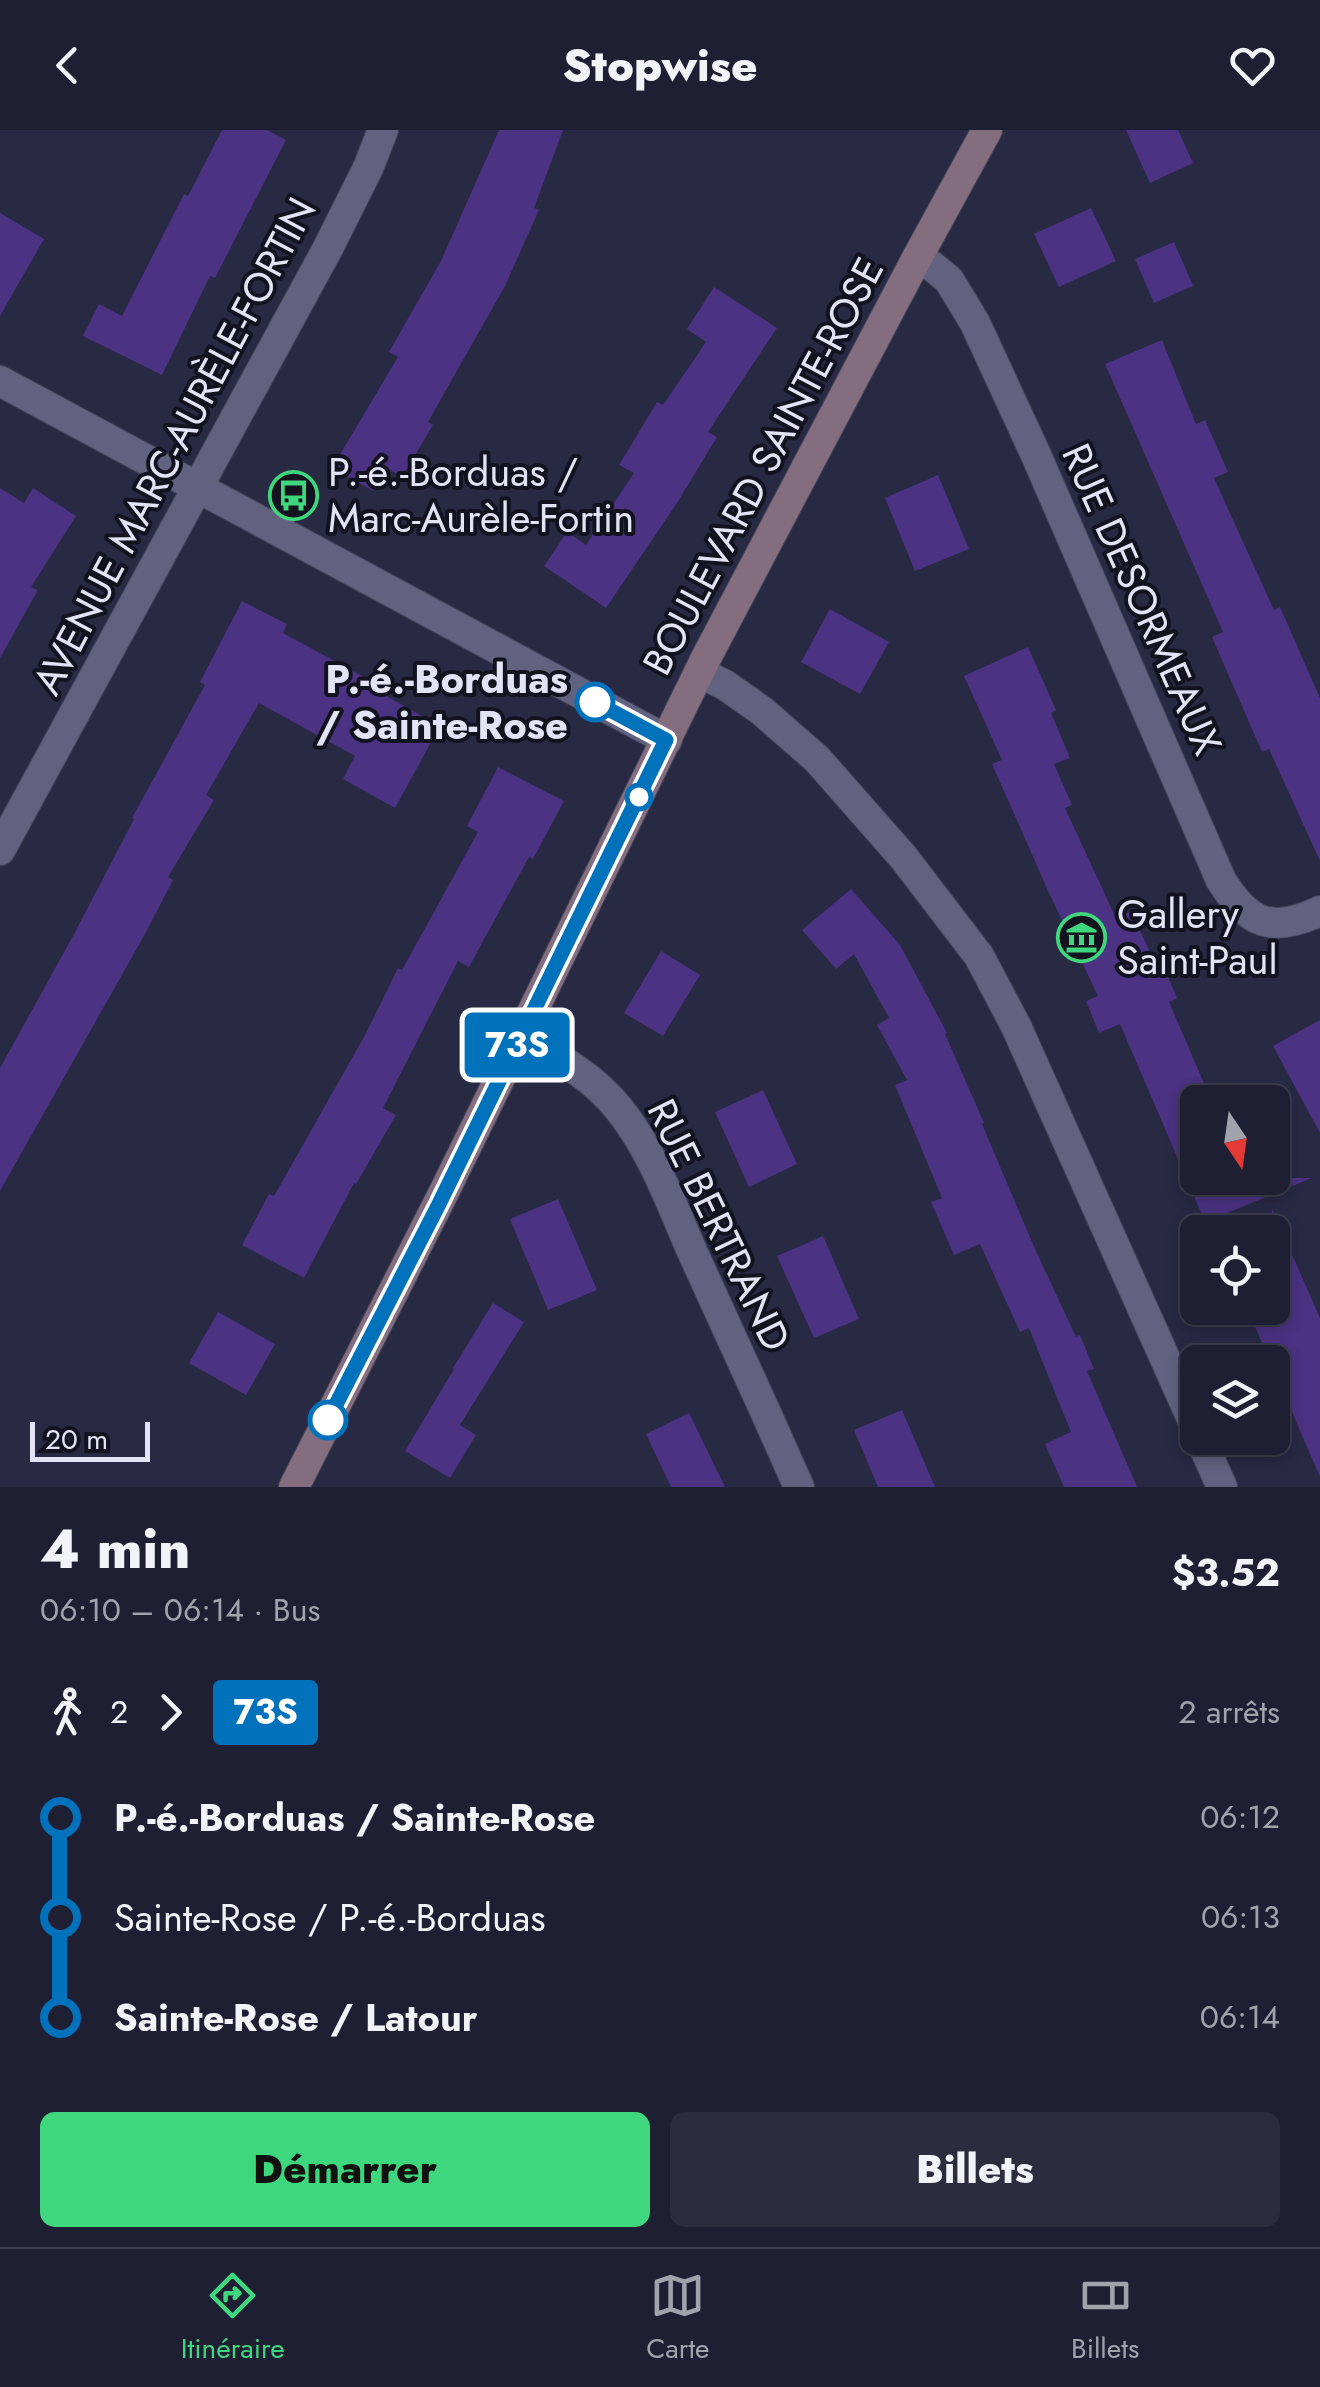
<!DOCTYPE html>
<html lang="fr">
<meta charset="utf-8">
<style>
:root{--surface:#1e1f32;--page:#2b2c3e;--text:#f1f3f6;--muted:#a1a2ac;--line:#3c3d4d;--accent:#3fd77d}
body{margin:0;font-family:Jost,sans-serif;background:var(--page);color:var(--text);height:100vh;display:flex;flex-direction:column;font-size:38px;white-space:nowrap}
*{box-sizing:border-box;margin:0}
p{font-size:32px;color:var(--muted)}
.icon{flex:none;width:55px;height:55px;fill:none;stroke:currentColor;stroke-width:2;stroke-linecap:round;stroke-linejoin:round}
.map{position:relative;height:1357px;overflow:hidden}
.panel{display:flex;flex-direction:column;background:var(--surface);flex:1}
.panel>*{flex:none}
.badge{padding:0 20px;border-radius:8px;font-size:35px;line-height:65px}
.needle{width:65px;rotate:167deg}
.buttons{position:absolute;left:1180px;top:955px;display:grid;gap:20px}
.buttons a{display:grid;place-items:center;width:110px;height:110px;border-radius:15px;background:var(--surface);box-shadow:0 5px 15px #0003,0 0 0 2px var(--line);font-size:50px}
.scale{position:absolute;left:30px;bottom:25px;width:120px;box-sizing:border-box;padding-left:10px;border:5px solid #e2e4f5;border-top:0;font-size:28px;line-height:35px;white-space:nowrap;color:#e2e4f5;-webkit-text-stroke:8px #12131f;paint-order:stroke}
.map>.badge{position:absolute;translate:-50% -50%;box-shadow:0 0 0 5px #fff}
.legs{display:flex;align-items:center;gap:15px;height:110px;padding:0 40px;font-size:32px}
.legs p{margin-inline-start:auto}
.overview{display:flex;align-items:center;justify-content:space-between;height:170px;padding:0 40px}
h1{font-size:55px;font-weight:800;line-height:75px}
.primary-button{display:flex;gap:20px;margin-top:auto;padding:20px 40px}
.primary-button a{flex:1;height:115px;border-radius:15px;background:var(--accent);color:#111;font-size:40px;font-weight:800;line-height:115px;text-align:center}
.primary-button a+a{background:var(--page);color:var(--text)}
ul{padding:0 40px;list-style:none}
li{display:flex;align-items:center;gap:35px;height:100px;font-size:38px}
li i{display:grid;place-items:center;width:15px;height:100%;margin:0 12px;background:currentColor}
li i::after{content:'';width:25px;height:25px;margin:-12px;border:8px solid;border-radius:50%;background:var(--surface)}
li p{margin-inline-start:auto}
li:first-child i{background:linear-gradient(#0000 50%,currentColor 0)}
li:last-child i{background:linear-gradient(currentColor 50%,#0000 0)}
header{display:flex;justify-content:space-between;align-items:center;height:130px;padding:0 40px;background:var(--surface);font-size:45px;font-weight:800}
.dock{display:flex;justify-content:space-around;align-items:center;height:140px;border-top:2px solid var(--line);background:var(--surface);font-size:28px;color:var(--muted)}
.dock a{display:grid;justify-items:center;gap:5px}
.dock .selected{color:var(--accent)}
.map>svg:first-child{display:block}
.building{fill:#4b3282}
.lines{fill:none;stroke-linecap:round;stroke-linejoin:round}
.street-casing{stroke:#434459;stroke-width:32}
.secondary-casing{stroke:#434459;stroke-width:32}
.street{stroke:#60627f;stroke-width:30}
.secondary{stroke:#846d7e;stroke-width:30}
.line-1-casing{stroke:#fff;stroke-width:22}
.line-1{stroke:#0072bc;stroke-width:15}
.stop-1-dot{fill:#fff;stroke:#0072bc;stroke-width:5}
.labels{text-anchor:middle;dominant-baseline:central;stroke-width:8;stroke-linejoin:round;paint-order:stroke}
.street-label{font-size:40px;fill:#e2e4f5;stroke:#12131f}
.poi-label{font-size:40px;fill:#e2e4f5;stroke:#12131f;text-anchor:start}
.stop-label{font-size:40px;font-weight:bold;fill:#e2e4f5;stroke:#12131f;text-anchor:end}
</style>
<header><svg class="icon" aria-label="back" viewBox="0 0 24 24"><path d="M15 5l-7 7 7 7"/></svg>Stopwise<svg class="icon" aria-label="heart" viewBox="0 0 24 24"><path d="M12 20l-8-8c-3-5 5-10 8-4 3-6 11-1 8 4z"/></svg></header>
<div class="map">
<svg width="1320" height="1357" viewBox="0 0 1320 1357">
<rect width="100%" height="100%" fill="#282943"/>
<!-- building -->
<g class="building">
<path d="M222,0H267L286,10L215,148L210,146L162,245L83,206L99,174L122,186L184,64L188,66Z"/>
<path d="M499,0H563L534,78L539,80L505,156L428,292L433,295L402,347L387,338L373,361L332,338L398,227L389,222L441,131Z"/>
<path d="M1126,0H1178L1193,33L1150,53Z"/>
<path d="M1091,78L1116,131L1059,157L1034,104Z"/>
<path d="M0,83L44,109L0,186Z"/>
<path d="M1174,112L1193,156L1154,173L1135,129Z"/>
<path d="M714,157L777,198L708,302L717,307L677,373L606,478L544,436L567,402L586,415L634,343L619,335L657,272L663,275L706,212L687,199Z"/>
<path d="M1162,210L1196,294L1205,290L1228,342L1214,348L1274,480L1280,477L1320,568V731L1269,619L1262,622L1212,507L1223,502L1105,234Z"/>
<path d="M938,345L969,419L915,441L885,368Z"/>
<path d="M0,358L24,373L33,358L76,386L31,457L38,460L0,528Z"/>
<path d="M242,471L287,494L283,503L377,554L374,559L440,596L395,678L343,649L355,626L259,573L206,665L214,670L168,747L173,750L145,804L0,1061V938L73,806L134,689L132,688L205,555L200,552Z"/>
<path d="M830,479L889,512L860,564L801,532Z"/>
<path d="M1028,517L1056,580L1051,583L1070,628L1054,634L1072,675L1065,678L1116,788L1131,781L1158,839L1164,837L1177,868L1169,872L1212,972H1198V1048H1312L1205,1092L1120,894L1099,903L1086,871L1098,866L1049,763L992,634L1002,630L964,546Z"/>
<path d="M498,637L564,671L533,729L529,727L469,837L458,831L383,978L396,985L356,1054L354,1053L304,1148L242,1115L269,1064L274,1066L364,907L398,838L402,840L478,702L467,696Z"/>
<path d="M851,759L900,815L947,903L945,904L984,993L982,994L1035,1119L1076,1207L1080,1205L1094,1239L1087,1241L1137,1357H1064L1045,1314L1071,1302L1029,1198L1020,1202L980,1114L954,1125L931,1072L942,1068L895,955L907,950L877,895L889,888L854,824L836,839L802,800Z"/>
<path d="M661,821L700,845L663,906L624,883Z"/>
<path d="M1320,890V1003L1273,916Z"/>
<path d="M763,960L797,1034L749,1057L715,982Z"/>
<path d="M558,1069L597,1160L548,1180L510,1089Z"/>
<path d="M1272,1079L1320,1188V1347L1247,1178H1272Z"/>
<path d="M823,1106L859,1189L814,1208L777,1126Z"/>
<path d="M493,1173L524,1192L460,1295L476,1305L450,1348L405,1321L454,1239L453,1238Z"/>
<path d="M218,1182L275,1214L246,1265L189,1233Z"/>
<path d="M902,1280L935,1357H878L854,1300Z"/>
<path d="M689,1283L725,1357H671L646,1304Z"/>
</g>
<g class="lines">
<defs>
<g id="street">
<path d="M917,128L932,136L949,150L975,193L1036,325L1221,750C1248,794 1272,804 1320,781"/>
<path d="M0,251L667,610"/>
<path d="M699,542L725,555L762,581L817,629L904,728L979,826L1016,896L1198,1302"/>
<path d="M0,720L328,118L368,38L383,0"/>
<path d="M521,907C557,927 593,946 619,979C652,1020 671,1073 692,1121C728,1199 764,1278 799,1357"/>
<path d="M1200,1308L1222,1357"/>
</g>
<path id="secondary" d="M294,1357L444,1062L706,528L917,128L987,0"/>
</defs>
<!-- street casing -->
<use href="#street" class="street-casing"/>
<!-- secondary casing -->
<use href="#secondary" class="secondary-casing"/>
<!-- street -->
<use href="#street" class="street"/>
<!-- secondary -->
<use href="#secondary" class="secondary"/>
</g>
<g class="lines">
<defs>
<path id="line-1" d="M328,1290L438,1076L666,610L595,572"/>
</defs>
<!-- line-1 casing -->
<use href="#line-1" class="line-1-casing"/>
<!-- line-1 -->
<use href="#line-1" class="line-1"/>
</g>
<!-- icons -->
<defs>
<symbol id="bus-ring" viewBox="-11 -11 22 22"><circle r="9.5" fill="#12131f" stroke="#3fd77d" stroke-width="1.5"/><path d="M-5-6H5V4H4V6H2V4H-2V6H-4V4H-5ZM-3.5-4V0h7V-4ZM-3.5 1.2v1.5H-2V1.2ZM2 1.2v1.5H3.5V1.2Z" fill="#3fd77d"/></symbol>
<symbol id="museum-ring" viewBox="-11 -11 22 22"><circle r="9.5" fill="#12131f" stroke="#3fd77d" stroke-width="1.5"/><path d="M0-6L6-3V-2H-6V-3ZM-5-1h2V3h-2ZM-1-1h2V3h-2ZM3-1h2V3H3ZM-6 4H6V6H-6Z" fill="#3fd77d"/></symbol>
</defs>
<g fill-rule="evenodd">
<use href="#bus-ring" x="266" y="338" width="55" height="55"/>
<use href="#museum-ring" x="1054" y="780" width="55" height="55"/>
</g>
<!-- markers -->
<g class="stop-1-dot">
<circle cx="595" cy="572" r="18"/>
<circle cx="639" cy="667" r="12"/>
<circle cx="328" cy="1290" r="18"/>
</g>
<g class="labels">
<!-- street labels -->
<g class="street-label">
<text transform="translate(174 316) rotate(-62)">AVENUE MARC-AURÈLE-FORTIN</text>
<text transform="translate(763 336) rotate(-62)">BOULEVARD SAINTE-ROSE</text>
<text transform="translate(1142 469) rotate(66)">RUE DESORMEAUX</text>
<text transform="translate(719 1095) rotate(64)">RUE BERTRAND</text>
</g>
<!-- poi labels -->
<g class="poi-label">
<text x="328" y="342">P.-é.-Borduas /<tspan x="328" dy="46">Marc-Aurèle-Fortin</tspan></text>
<text x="1117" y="784">Gallery<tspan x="1117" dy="46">Saint-Paul</tspan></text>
</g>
<!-- stop labels -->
<g class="stop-label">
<text x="568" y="549">P.-é.-Borduas<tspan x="568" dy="46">/ Sainte-Rose</tspan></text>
</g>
</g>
</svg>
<div class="buttons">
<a><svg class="needle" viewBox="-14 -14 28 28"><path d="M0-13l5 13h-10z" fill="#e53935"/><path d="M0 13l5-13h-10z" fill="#a1a2ac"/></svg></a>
<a><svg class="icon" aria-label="locate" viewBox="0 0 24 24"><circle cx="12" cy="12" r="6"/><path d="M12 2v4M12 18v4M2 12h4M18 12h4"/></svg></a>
<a><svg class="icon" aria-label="layers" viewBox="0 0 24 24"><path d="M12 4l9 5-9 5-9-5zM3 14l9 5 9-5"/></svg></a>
</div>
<div class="scale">20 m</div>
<b class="badge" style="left:517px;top:915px;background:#0072bc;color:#fff">73S</b>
</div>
<section class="panel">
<div class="overview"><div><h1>4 min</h1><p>06:10 – 06:14 · Bus</p></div><b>$3.52</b></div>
<div class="legs"><svg class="icon" aria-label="walk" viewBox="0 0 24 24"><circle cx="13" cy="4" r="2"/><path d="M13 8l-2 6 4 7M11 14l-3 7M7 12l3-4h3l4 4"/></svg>2<svg class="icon" aria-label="forward" viewBox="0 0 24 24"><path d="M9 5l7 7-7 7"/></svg><b class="badge" style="background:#0072bc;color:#fff">73S</b><p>2 arrêts</p></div>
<ul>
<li><i style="color:#0072bc"></i><b>P.-é.-Borduas / Sainte-Rose</b><p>06:12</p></li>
<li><i style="color:#0072bc"></i><span>Sainte-Rose / P.-é.-Borduas</span><p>06:13</p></li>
<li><i style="color:#0072bc"></i><b>Sainte-Rose / Latour</b><p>06:14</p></li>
</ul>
<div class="primary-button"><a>Démarrer</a><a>Billets</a></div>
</section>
<nav class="dock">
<a class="selected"><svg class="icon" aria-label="directions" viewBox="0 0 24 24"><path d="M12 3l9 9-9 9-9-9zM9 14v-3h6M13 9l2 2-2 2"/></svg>Itinéraire</a>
<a><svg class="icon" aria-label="map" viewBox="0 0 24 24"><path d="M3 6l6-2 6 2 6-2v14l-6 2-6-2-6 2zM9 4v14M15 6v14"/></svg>Carte</a>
<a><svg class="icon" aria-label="tickets" viewBox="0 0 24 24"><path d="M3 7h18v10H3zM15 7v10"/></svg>Billets</a>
</nav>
